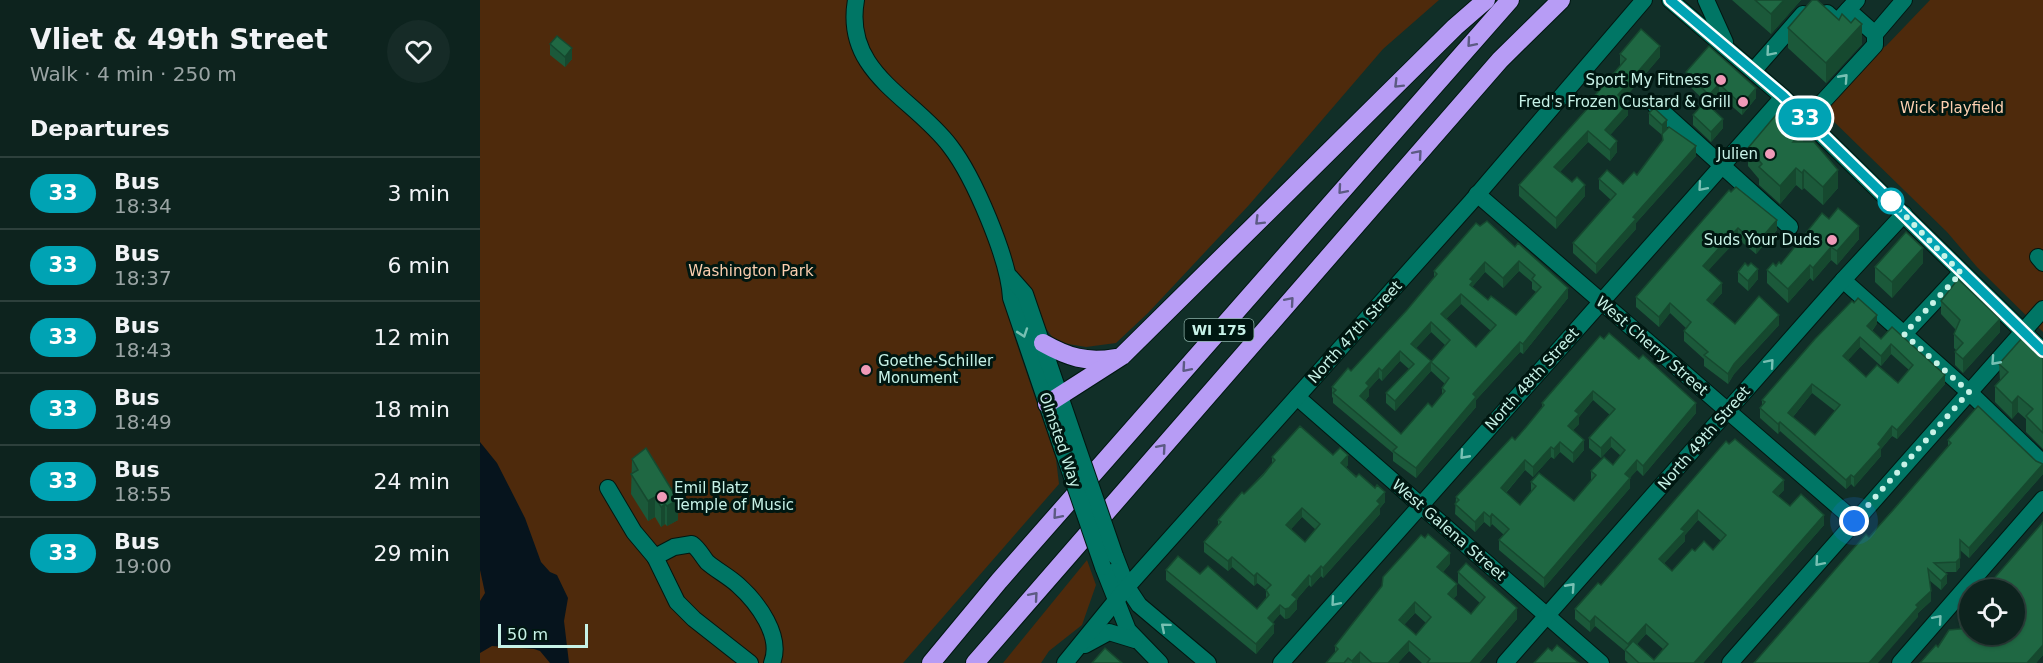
<!DOCTYPE html>
<meta charset="utf-8">
<style>
:root{--surface:#0d231e;--page:#162b27;--text:#f1f3f6;--muted:#9aa4a4;--line:#2d403c}
body{margin:0;font-family:"DejaVu Sans",sans-serif;background:var(--page);color:var(--text);height:100vh;display:flex;flex-direction:column;font-size:22px;white-space:nowrap}
*{box-sizing:border-box;margin:0}
p{font-size:20px;color:var(--muted)}
.icon{flex:none;width:33px;height:33px;fill:none;stroke:currentColor;stroke-width:2;stroke-linecap:round;stroke-linejoin:round}
.map{position:relative;flex:1;overflow:hidden}
.sheet{display:flex;flex-direction:column;background:var(--surface);width:480px}
.sheet>*{flex:none}
.badge{padding:0 12px;border-radius:20px;font-size:21px;line-height:39px}
.fabs{position:absolute;left:1479px;top:579px;display:grid;gap:12px}
.fabs a{display:grid;place-items:center;width:66px;height:66px;border-radius:50%;background:var(--surface);box-shadow:0 2px 4px #0004,0 0 0 2px var(--line);font-size:30px}
.scale{position:absolute;left:18px;bottom:15px;width:90px;box-sizing:border-box;padding-left:6px;border:3px solid #c7f2e7;border-top:0;font-size:16px;line-height:21px;white-space:nowrap;color:#c7f2e7;-webkit-text-stroke:4px #001711;paint-order:stroke}
.you{position:absolute;width:30px;height:30px;margin:-15px;border:4px solid #fff;border-radius:50%;background:#1a73e8;box-shadow:0 0 0 9px #1a73e833}
.map>.badge{position:absolute;translate:-50% -50%;box-shadow:0 0 0 3px #fff}
h2{padding:0 30px;font-size:22px;line-height:54px}
.round{display:grid;place-items:center;flex:none;width:63px;height:63px;border-radius:32px;background:var(--page)}
.summary{display:flex;align-items:center;justify-content:space-between;height:102px;padding:0 30px}
h1{font-size:28px;font-weight:800;line-height:45px}
ul{padding:0;list-style:none}
li{display:flex;align-items:center;gap:18px;height:72px;padding:0 30px;border-top:2px solid var(--line)}
li div{flex:1}
li b{display:block;font-size:22px}
li em{font-style:normal}
li .badge{min-width:66px;font-weight:700;text-align:center}
main{display:flex;flex:1;min-height:0}
.map>svg:first-child{display:block}
.green{fill:#4e2a0c}
.water{fill:#06141d}
.lines{fill:none;stroke-linecap:round;stroke-linejoin:round}
.minor-casing{stroke:#001711;stroke-width:18}
.highway-casing{stroke:#001711;stroke-width:20}
.minor{stroke:#007665;stroke-width:16}
.highway{stroke:#b79cf5;stroke-width:18}
.minor-bridge-casing{stroke:#001711;stroke-width:18;stroke-linecap:butt}
.minor-bridge{stroke:#007665;stroke-width:16}
.wall{fill:#1b593a;fill-rule:evenodd}
.shaded-wall{fill:#16492f}
.building{fill:#1f6843;stroke:#16492f;stroke-width:1.5;fill-rule:evenodd}
.oneway{stroke:#5c5a83}
.oneway2{stroke:#77c0b3}
.line-casing{stroke:#fff;stroke-width:14}
.line{stroke:#00a3b4;stroke-width:9}
.walk{stroke:#c7f2e7;stroke-width:6;stroke-dasharray:0 10.8}
.poi-dot{fill:#ef9ab8;stroke:#001711;stroke-width:2}
.stop-dot{fill:#fff;stroke:#00a3b4;stroke-width:3}
.labels{text-anchor:middle;dominant-baseline:central;stroke-width:6;stroke-linejoin:round;paint-order:stroke}
.shield{fill:#001711;stroke:#8bb0a7;stroke-width:1.5}
.shield-label{font-size:14px;font-weight:bold;fill:#c7f2e7}
.poi-label{font-size:15px;fill:#c7f2e7;stroke:#001711;text-anchor:end}
.park-label{font-size:15px;fill:#fccfb0;stroke:#001711}
.street-label{font-size:15px;fill:#c7f2e7;stroke:#001711}
</style>
<main>
<section class="sheet">
<div class="summary"><div><h1>Vliet &amp; 49th Street</h1><p>Walk · 4 min · 250 m</p></div><a class="round"><svg class="icon" aria-label="heart" viewBox="0 0 24 24"><path d="M12 20l-8-8c-3-5 5-10 8-4 3-6 11-1 8 4z"/></svg></a></div>
<h2>Departures</h2>
<ul>
<li><span class="badge" style="background:#00a3b4;color:#fff">33</span><div><b>Bus</b><p>18:34</p></div><em>3 min</em></li>
<li><span class="badge" style="background:#00a3b4;color:#fff">33</span><div><b>Bus</b><p>18:37</p></div><em>6 min</em></li>
<li><span class="badge" style="background:#00a3b4;color:#fff">33</span><div><b>Bus</b><p>18:43</p></div><em>12 min</em></li>
<li><span class="badge" style="background:#00a3b4;color:#fff">33</span><div><b>Bus</b><p>18:49</p></div><em>18 min</em></li>
<li><span class="badge" style="background:#00a3b4;color:#fff">33</span><div><b>Bus</b><p>18:55</p></div><em>24 min</em></li>
<li><span class="badge" style="background:#00a3b4;color:#fff">33</span><div><b>Bus</b><p>19:00</p></div><em>29 min</em></li>
</ul>
</section>
<div class="map">
<svg width="1563" height="663" viewBox="0 0 1563 663">
<rect width="100%" height="100%" fill="#112f28"/>
<!-- green -->
<g class="green">
<path d="M0,0H959L903,49L769,205L668,313L636,343L606,347L576,342L564,326L533,333L576,459L579,484L423,663H0Z"/>
<path d="M1450,0H1563V332L1497,267L1467,232L1343,111L1394,52L1406,46Z"/>
<path d="M607,560L616,585L602,625L569,651L561,663H523Z"/>
</g>
<!-- water -->
<path class="water" d="M0,442L17,463L45,518L61,562L70,572L77,575L88,598L84,621L89,663H70L60,651L54,649L12,646L0,653V601L5,593L0,570Z"/>
<g class="lines">
<defs>
<g id="minor">
<path d="M376,0C363,73 433,97 470,146C494,177 529,259 531,298L582,448"/>
<path d="M1190,0L1303,97L1563,351"/>
<path d="M1226,0L1245,42"/>
<path d="M1368,10L1395,34"/>
<path d="M1347,13L1357,22L1377,0"/>
<path d="M1274,70L1323,14"/>
<path d="M1175,105L1310,227"/>
<path d="M1327,119L1395,45V34L1424,0"/>
<path d="M997,194L1375,521"/>
<path d="M1558,257L1563,263"/>
<path d="M530,277L545,294L594,437"/>
<path d="M1363,280L1489,392L1563,463"/>
<path d="M1424,334L1481,273"/>
<path d="M817,397L1121,663"/>
<path d="M128,488L154,532L175,557"/>
<path d="M635,556L647,587L659,605L728,663"/>
<path d="M623,567L648,630L680,663"/>
<path d="M605,645L629,632L655,640"/>
<path d="M270,663L214,619L197,602L175,557L194,547L212,544C219,549 222,556 227,562C236,570 248,576 258,585C277,602 303,636 292,663"/>
<path d="M585,663L647,587L991,202L1164,0"/>
<path d="M801,663L1303,97"/>
<path d="M1025,663L1363,280L1424,214"/>
<path d="M1250,663L1563,309"/>
<path d="M1420,663L1563,499"/>
</g>
<g id="highway">
<path d="M563,343C588,357 606,363 635,358"/>
<path d="M567,404L642,356L975,27L1006,0"/>
<path d="M451,663L519,581L1030,0"/>
<path d="M495,663L1020,60L1081,0"/>
</g>
</defs>
<!-- minor casing -->
<use href="#minor" class="minor-casing"/>
<!-- highway casing -->
<use href="#highway" class="highway-casing"/>
<!-- minor -->
<use href="#minor" class="minor"/>
<!-- highway -->
<use href="#highway" class="highway"/>
<defs>
<g id="minor-bridge">
<path d="M594,437L635,556"/>
<path d="M582,448L623,567"/>
</g>
</defs>
<!-- minor-bridge casing -->
<use href="#minor-bridge" class="minor-bridge-casing"/>
<!-- minor-bridge -->
<use href="#minor-bridge" class="minor-bridge"/>
</g>
<!-- wall -->
<g class="wall">
<path d="M1252,0H1321L1291,34Z"/>
<path d="M1308,28L1382,44L1346,83L1308,48Z"/>
<path d="M70,44L92,59L85,67L70,55Z"/>
<path d="M1140,54L1180,57L1143,100L1148,115L1130,135L1137,152L1130,161L1108,142L1080,172L1105,196L1076,229L1039,196V185L1105,111V107L1141,65H1140Z"/>
<path d="M1206,72L1276,98L1262,115L1239,95L1229,105L1206,83Z"/>
<path d="M1169,113L1187,128L1216,156L1156,223V229L1116,274L1093,253V243L1131,200L1119,189V179L1143,184L1157,175L1182,142V135L1169,124Z"/>
<path d="M1213,115L1243,128L1231,142L1213,125Z"/>
<path d="M1323,142L1358,188L1343,205L1324,188L1322,190L1316,185L1300,204L1279,185V179L1268,166V148Z"/>
<path d="M1249,190L1297,230L1276,254L1258,239L1239,258L1228,271L1242,293L1232,304L1255,324L1299,325L1254,374L1248,384L1224,366V359L1204,341V331L1206,328L1190,313L1179,327L1156,307V297Z"/>
<path d="M1349,219L1379,239L1357,265L1351,260L1333,281L1330,278L1308,303L1287,283V270L1301,264Z"/>
<path d="M996,223L1088,298L1043,354L1040,352L996,400V407L936,478L913,461V453L853,403V398L852,397V387L871,371L927,310L954,278V271ZM1039,271L1052,282V289L1056,292L1036,315L1008,300L993,287V286L1005,272L1023,288ZM981,304L1011,331L996,347L966,319ZM951,332L965,345L951,362L936,348ZM920,361L929,369L906,393V403L915,411L951,371L965,384L962,388V396L952,407L921,434L885,401L889,396V389L899,378L902,381Z"/>
<path d="M1443,263L1412,298L1395,282V267Z"/>
<path d="M1258,272L1278,279L1268,291L1258,282Z"/>
<path d="M1461,301L1520,332L1483,373L1475,365V352L1476,350L1474,348V334L1476,330L1461,314Z"/>
<path d="M1397,324L1392,331L1401,339L1412,327L1465,384L1417,439L1412,436L1401,449V456L1374,487L1371,484L1366,489L1300,431L1298,434L1280,418V408L1282,405V400ZM1380,347L1401,366L1411,354L1429,370L1418,383L1386,377L1368,360ZM1332,393L1355,411L1335,435L1313,417Z"/>
<path d="M1120,336L1216,413L1163,476L1157,470L1149,478L1150,488L1064,588L1019,550V540L1024,535L1012,524L1010,527L1004,522L995,532L975,514L976,497L1035,440L1047,426L1062,408V403ZM1113,400L1130,415L1109,438V448L1121,458L1131,447L1141,456L1133,465L1111,471V481L1094,501L1051,482V492L1040,505L1026,493L1045,470L1053,477L1071,457L1074,459L1080,452L1093,463L1104,450L1093,430L1099,424V417Z"/>
<path d="M1563,358V449L1546,432V419L1538,412L1532,419L1515,402V386L1520,381L1519,364Z"/>
<path d="M1468,440L1563,464V474L1489,558L1480,550V567L1476,572H1465L1467,583L1461,590L1449,580L1451,601L1438,613V617L1389,537L1468,447Z"/>
<path d="M1246,441L1304,490L1298,496L1310,506L1344,525L1223,663H1148L1145,660V651L1115,626L1110,632L1095,619V609L1121,585ZM1218,520L1241,541L1233,550L1215,551L1192,571L1184,563L1205,541V535ZM1166,634L1183,649L1174,660L1157,644Z"/>
<path d="M853,455L868,465L866,467L905,502L900,508V514L843,578L841,576L831,587L829,585L817,599V609L809,618L805,619L800,614L793,622L794,633L776,654L686,580V570L720,574L777,609L786,598V590L777,583L774,586L752,567L748,571L724,552V542L738,526V520L764,494L792,464V457ZM822,517L836,530L825,542L811,529Z"/>
<path d="M152,459L198,520L187,526L185,524L181,527L175,517L168,521L151,494Z"/>
<path d="M1563,522V655L1556,663L1458,647L1480,629L1479,619Z"/>
<path d="M970,564L963,572L977,595L973,599L991,614L1000,603L978,583V572L1037,619L999,663H942L929,651L918,663H846L855,654V646ZM935,613L946,623L936,635L924,625Z"/>
</g>
<!-- shaded-wall -->
<g class="shaded-wall">
<path d="M1304,0H1321L1291,34V14Z"/>
<path d="M1382,24V44L1346,83V63Z"/>
<path d="M1180,46V57L1138,106V95Z"/>
<path d="M92,48V59L85,67V57Z"/>
<path d="M1239,84V95L1229,105V95Z"/>
<path d="M1276,88V98L1262,115V105Z"/>
<path d="M1148,104V115L1125,141V130Z"/>
<path d="M1243,119V128L1231,142V132Z"/>
<path d="M1187,120V130L1182,136V125Z"/>
<path d="M1108,131V142L1074,178V167Z"/>
<path d="M1323,131V148L1313,142Z"/>
<path d="M1137,141V152L1130,161V150Z"/>
<path d="M1216,146V156L1156,223V229L1116,274V264L1153,217Z"/>
<path d="M1316,168V185L1300,204V186Z"/>
<path d="M1324,170V188L1322,190V173Z"/>
<path d="M1358,170V188L1343,205V187Z"/>
<path d="M1105,185V196L1076,229V218Z"/>
<path d="M1297,220V230L1276,254V244Z"/>
<path d="M1379,226V239L1357,265V251Z"/>
<path d="M1258,228V239L1223,276V266Z"/>
<path d="M1351,247V260L1333,281V268Z"/>
<path d="M1443,248V263L1412,298V282Z"/>
<path d="M1039,261V271L1023,288V278Z"/>
<path d="M1005,262V272L993,286V291L990,294V279Z"/>
<path d="M1330,265V278L1308,303V289Z"/>
<path d="M1278,269V279L1268,291V281Z"/>
<path d="M1242,283V293L1227,310V300Z"/>
<path d="M1088,288V298L1043,354V344Z"/>
<path d="M981,294V304L961,324V314Z"/>
<path d="M1190,303V313L1179,327V317Z"/>
<path d="M1299,315V325L1254,374L1248,384V374L1254,364Z"/>
<path d="M1397,315V324L1387,336V326Z"/>
<path d="M1520,319V332L1483,373V359Z"/>
<path d="M951,322V332L931,354V344Z"/>
<path d="M1380,337V347L1363,366V356Z"/>
<path d="M1040,342V352L996,400V407L936,478V468L993,394Z"/>
<path d="M1411,344V354L1401,366V356Z"/>
<path d="M920,351V361L902,381V371Z"/>
<path d="M951,361V371L915,411V401Z"/>
<path d="M899,368V378L889,389V396L880,406V396L886,383Z"/>
<path d="M1465,375V384L1417,439V430Z"/>
<path d="M1332,384V393L1308,423V413Z"/>
<path d="M1113,391V400L1099,417V424L1088,435V426L1095,411Z"/>
<path d="M1538,396V412L1532,419V403Z"/>
<path d="M1216,403V413L1163,476V466Z"/>
<path d="M1300,422V431L1298,434V424Z"/>
<path d="M1412,426V436L1401,449V456L1374,487V477L1398,444Z"/>
<path d="M1131,437V447L1121,458V448Z"/>
<path d="M1104,440V450L1093,463V453Z"/>
<path d="M1080,442V452L1074,459V449Z"/>
<path d="M1071,447V457L1053,477V467Z"/>
<path d="M868,455V465L861,473V463Z"/>
<path d="M1045,460V470L1021,498V488Z"/>
<path d="M1157,460V470L1145,484V474Z"/>
<path d="M1563,464V474L1489,558V548Z"/>
<path d="M1371,475V484L1366,489V480Z"/>
<path d="M1150,478V488L1064,588V578Z"/>
<path d="M1304,480V490L1293,502V492Z"/>
<path d="M905,492V502L900,508V514L843,578V568Z"/>
<path d="M175,497V517L168,521V501Z"/>
<path d="M198,500V520L187,526V506Z"/>
<path d="M185,504V524L181,527V507Z"/>
<path d="M822,508V517L806,535V525Z"/>
<path d="M1218,510V520L1205,535V541L1179,569V559L1201,529Z"/>
<path d="M1004,512V522L995,532V522Z"/>
<path d="M1012,514V524L1010,527V517Z"/>
<path d="M1344,515V525L1223,663H1214Z"/>
<path d="M970,553V564L957,578V567Z"/>
<path d="M752,557V567L748,571V561Z"/>
<path d="M1480,558V567L1476,572V562Z"/>
<path d="M841,566V576L831,587V577Z"/>
<path d="M777,573V583L774,586V576Z"/>
<path d="M1467,574V583L1461,590V581Z"/>
<path d="M829,575V585L817,599V609L809,618L805,619V609L812,595Z"/>
<path d="M977,584V595L968,604V594Z"/>
<path d="M1451,591V601L1438,613V617L1398,663H1389L1436,605Z"/>
<path d="M935,602V613L919,630V620Z"/>
<path d="M800,605V614L788,628V618Z"/>
<path d="M1037,608V619L999,663H990Z"/>
<path d="M1115,616V626L1110,632V622Z"/>
<path d="M794,624V633L776,654V644Z"/>
<path d="M1166,624V634L1148,654V644Z"/>
<path d="M929,641V651L918,663H908Z"/>
<path d="M1563,645V655L1556,663H1547Z"/>
<path d="M880,652V663H872V661Z"/>
</g>
<!-- building -->
<g class="building">
<path d="M1275,0H1304L1291,14Z"/>
<path d="M1332,0H1337L1359,20L1362,14L1371,23L1375,18L1382,24L1346,63L1308,28Z"/>
<path d="M1161,29L1180,46L1138,95L1148,104L1125,130L1137,141L1130,150L1108,131L1074,167L1092,182L1097,177L1105,185L1076,218L1039,185L1107,109L1105,107L1146,59L1140,54Z"/>
<path d="M77,36L92,48L85,57L70,44Z"/>
<path d="M1229,46L1276,88L1262,105L1239,84L1229,95L1206,72Z"/>
<path d="M1225,102L1243,119L1231,132L1213,115Z"/>
<path d="M1174,108L1187,120L1182,125L1169,113Z"/>
<path d="M1300,110L1323,131L1313,142H1334L1358,170L1343,187L1324,170L1322,173L1316,168L1300,186L1279,167L1282,164L1268,148Z"/>
<path d="M1189,127L1216,146L1153,217L1156,219L1116,264L1093,243L1136,194L1119,179L1127,170L1143,184L1154,172L1157,175L1183,140L1182,134Z"/>
<path d="M1256,187L1297,220L1276,244L1258,228L1239,248L1223,266L1242,283L1227,300L1255,324L1279,296L1299,315L1254,364L1248,374L1224,355L1228,352L1204,331L1211,322L1190,303L1179,317L1156,297L1249,190L1251,192Z"/>
<path d="M1358,208L1379,226L1357,251L1351,247L1333,268L1330,265L1308,289L1287,270L1293,263L1296,266L1299,262L1301,264L1342,213L1349,219Z"/>
<path d="M1007,221L1035,247L1038,243L1088,288L1043,344L1040,342L993,394L996,397L936,468L913,451L917,447L853,393L856,390L852,387L868,368L871,371L927,310L957,274L954,271L996,223L1000,226ZM1039,261L1055,275L1052,279L1061,287L1036,315L1011,296L1008,300L990,285L993,281L990,279L1005,262L1023,278ZM981,294L1016,325L996,347L961,314ZM951,322L970,340L951,362L969,378L962,388L965,391L952,407L948,403L921,434L880,396L889,386L886,383L899,368L902,371L920,351L934,364L906,393L915,401L951,361L931,344Z"/>
<path d="M1426,232L1443,248L1412,282L1395,267Z"/>
<path d="M1265,263L1268,266L1271,263L1278,269L1268,281L1258,272Z"/>
<path d="M1478,279L1520,319L1483,359L1475,352L1483,343L1474,334L1480,320L1461,301Z"/>
<path d="M1378,298L1397,315L1387,326L1401,339L1412,327L1465,375L1417,430L1412,426L1398,444L1401,447L1374,477L1371,475L1366,480L1300,422L1298,424L1280,408L1285,402L1282,400L1335,339L1372,301L1374,303ZM1380,337L1401,356L1411,344L1433,365L1418,383L1397,365L1386,377L1363,356ZM1332,384L1360,405L1335,435L1308,413Z"/>
<path d="M1129,333L1159,359L1163,355L1216,403L1163,466L1157,460L1145,474L1150,478L1064,578L1019,540L1029,529L1012,514L1010,517L1004,512L995,522L975,504L979,500L976,497L1032,437L1035,440L1047,426L1064,405L1062,403L1120,336L1124,339ZM1113,391L1135,409L1109,438L1121,448L1131,437L1145,450L1133,465L1124,457L1111,471L1116,475L1094,501L1059,473L1051,482L1056,486L1040,505L1021,488L1045,460L1053,467L1071,447L1074,449L1080,442L1093,453L1104,440L1088,426L1099,414L1095,411Z"/>
<path d="M1542,338L1563,358V433L1546,416L1553,409L1538,396L1532,403L1515,386L1528,372L1519,364Z"/>
<path d="M1498,406L1556,461L1563,464L1489,548L1480,540V558L1476,562L1454,563L1467,574L1461,581L1448,569L1451,591L1436,605L1438,607L1389,663H1274L1386,534L1389,537L1414,509L1471,443L1468,440Z"/>
<path d="M820,426L853,455L860,448L868,455L861,463L876,477L879,474L895,488L897,485L905,492L897,501L900,504L843,568L841,566L831,577L829,575L812,595L817,599L809,608L805,609L800,605L788,618L794,624L776,644L686,570L698,556L720,574L728,566L777,609L789,595L786,590L791,585L777,573L774,576L752,557L748,561L724,542L741,522L738,520L762,492L764,494L783,475L795,460L792,457ZM822,508L840,524L825,542L806,525Z"/>
<path d="M1255,439L1304,480L1293,492L1310,506L1321,494L1344,515L1214,663H1159L1145,650L1153,641L1174,660L1188,644L1166,624L1148,644L1115,616L1110,622L1095,609L1118,583L1121,585L1136,568L1246,441L1249,444ZM1218,510L1246,535L1233,550L1224,541L1215,551L1212,549L1192,571L1179,559L1205,531L1201,529Z"/>
<path d="M166,448L198,500L187,506L185,504L181,507L175,497L168,501L151,474L158,470L152,459Z"/>
<path d="M1563,522V645L1547,663H1440L1456,645L1458,647L1469,630L1490,628V634H1534V590H1504Z"/>
<path d="M948,534L970,553L957,567L977,584L968,594L991,614L1005,597L978,572L986,563L1037,608L990,663H947L950,659L929,641L908,663H892L880,652L872,661L868,658L864,663H846L858,649L855,646L902,586L903,577L941,535L945,538ZM935,602L951,617L936,635L919,620Z"/>
<path d="M1490,607V628L1479,619Z"/>
<path d="M1077,645L1099,663H1054L1068,648L1072,651Z"/>
<path d="M625,648L642,663H612Z"/>
</g>
<!-- one-way arrows -->
<defs><path id="oneway-chevron" d="M-2-3.5L2.5 0L-2 3.5" fill="none" stroke-width="1.6" stroke-linecap="round" stroke-linejoin="round" transform="scale(1.5)"/></defs>
<g class="oneway">
<use href="#oneway-chevron" transform="translate(991 43) rotate(131)"/>
<use href="#oneway-chevron" transform="translate(918 84) rotate(135)"/>
<use href="#oneway-chevron" transform="translate(938 154) rotate(-49)"/>
<use href="#oneway-chevron" transform="translate(862 190) rotate(131)"/>
<use href="#oneway-chevron" transform="translate(779 221) rotate(135)"/>
<use href="#oneway-chevron" transform="translate(810 301) rotate(-49)"/>
<use href="#oneway-chevron" transform="translate(706 368) rotate(131)"/>
<use href="#oneway-chevron" transform="translate(682 448) rotate(-49)"/>
<use href="#oneway-chevron" transform="translate(577 515) rotate(131)"/>
<use href="#oneway-chevron" transform="translate(554 596) rotate(-49)"/>
</g>
<g class="oneway2">
<use href="#oneway-chevron" transform="translate(1290 52) rotate(131)"/>
<use href="#oneway-chevron" transform="translate(1364 78) rotate(-48)"/>
<use href="#oneway-chevron" transform="translate(1222 187) rotate(131)"/>
<use href="#oneway-chevron" transform="translate(543 333) rotate(71)"/>
<use href="#oneway-chevron" transform="translate(1515 361) rotate(132)"/>
<use href="#oneway-chevron" transform="translate(1290 363) rotate(-49)"/>
<use href="#oneway-chevron" transform="translate(984 455) rotate(132)"/>
<use href="#oneway-chevron" transform="translate(1339 562) rotate(131)"/>
<use href="#oneway-chevron" transform="translate(1091 587) rotate(-48)"/>
<use href="#oneway-chevron" transform="translate(855 602) rotate(131)"/>
<use href="#oneway-chevron" transform="translate(1458 619) rotate(-49)"/>
<use href="#oneway-chevron" transform="translate(685 627) rotate(-140)"/>
</g>
<g class="lines">
<defs>
<path id="line" d="M1190,0L1303,96L1563,351"/>
</defs>
<!-- line casing -->
<use href="#line" class="line-casing"/>
<!-- line -->
<use href="#line" class="line"/>
<!-- walk -->
<path class="walk" d="M1374,521L1489,392L1424,334L1481,273L1411,201"/>
</g>
<!-- markers -->
<g class="poi-dot">
<circle cx="1241" cy="80" r="6"/>
<circle cx="1263" cy="102" r="6"/>
<circle cx="1290" cy="154" r="6"/>
<circle cx="1352" cy="240" r="6"/>
<circle cx="386" cy="370" r="6"/>
<circle cx="182" cy="497" r="6"/>
</g>
<circle class="stop-dot" cx="1411" cy="201" r="12"/>
<g class="labels">
<!-- shield labels -->
<rect class="shield" x="704.5" y="319" width="69" height="22" rx="4.5"/>
<g class="shield-label">
<text x="739" y="330">WI 175</text>
</g>
<!-- poi labels -->
<g class="poi-label">
<text x="1229" y="80">Sport My Fitness</text>
<text x="1251" y="102">Fred's Frozen Custard &amp; Grill</text>
<text x="1278" y="154">Julien</text>
<text x="1340" y="240">Suds Your Duds</text>
<text x="398" y="361" text-anchor="start">Goethe-Schiller<tspan x="398" dy="17">Monument</tspan></text>
<text x="194" y="488" text-anchor="start">Emil Blatz<tspan x="194" dy="17">Temple of Music</tspan></text>
</g>
<!-- park labels -->
<g class="park-label">
<text x="1472" y="108">Wick Playfield</text>
<text x="271" y="271">Washington Park</text>
</g>
<!-- street labels -->
<g class="street-label">
<text transform="translate(875 332) rotate(-48)">North 47th Street</text>
<text transform="translate(1172 346) rotate(41)">West Cherry Street</text>
<text transform="translate(1052 379) rotate(-48)">North 48th Street</text>
<text transform="translate(1224 438) rotate(-49)">North 49th Street</text>
<text transform="translate(580 440) rotate(71)">Olmsted Way</text>
<text transform="translate(969 530) rotate(41)">West Galena Street</text>
</g>
</g>
</svg>
<div class="fabs">
<a><svg class="icon" aria-label="locate" viewBox="0 0 24 24"><circle cx="12" cy="12" r="6"/><path d="M12 2v4M12 18v4M2 12h4M18 12h4"/></svg></a>
</div>
<div class="scale">50 m</div>
<div class="you" style="left:1374px;top:521px"></div>
<b class="badge" style="left:1325px;top:118px;background:#00a3b4;color:#fff">33</b>
</div>
</main>
